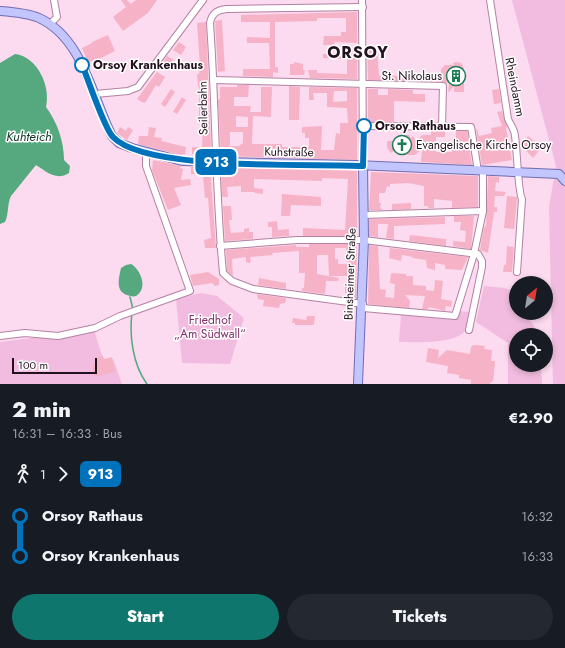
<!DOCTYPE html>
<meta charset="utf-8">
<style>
:root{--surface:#171b24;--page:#242831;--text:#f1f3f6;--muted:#9ea1a6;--accent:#0f766e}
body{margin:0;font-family:Jost,sans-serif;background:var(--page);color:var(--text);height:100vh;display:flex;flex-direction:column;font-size:15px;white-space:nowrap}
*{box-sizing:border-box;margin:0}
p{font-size:13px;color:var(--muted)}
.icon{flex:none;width:22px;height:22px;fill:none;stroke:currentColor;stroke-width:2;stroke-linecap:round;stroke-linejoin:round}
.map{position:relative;height:384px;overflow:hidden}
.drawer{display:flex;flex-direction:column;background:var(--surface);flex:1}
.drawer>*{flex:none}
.badge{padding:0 8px;border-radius:6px;font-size:14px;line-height:26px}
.needle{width:26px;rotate:30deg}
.fabs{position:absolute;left:509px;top:276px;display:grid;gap:8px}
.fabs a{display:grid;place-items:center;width:44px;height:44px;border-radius:50%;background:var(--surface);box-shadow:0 2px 6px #0003;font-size:20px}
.scale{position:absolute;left:12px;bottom:10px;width:85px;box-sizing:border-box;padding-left:4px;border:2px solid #24111e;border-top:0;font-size:11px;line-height:14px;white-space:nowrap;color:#24111e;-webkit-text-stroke:3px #fff;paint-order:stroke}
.map>.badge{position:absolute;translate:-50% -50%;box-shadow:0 0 0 2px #fff}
.legs{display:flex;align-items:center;gap:6px;height:44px;padding:0 12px;font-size:13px}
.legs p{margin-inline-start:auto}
.headline{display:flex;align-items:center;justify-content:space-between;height:68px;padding:0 12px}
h1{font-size:22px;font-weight:800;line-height:30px}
.button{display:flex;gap:8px;margin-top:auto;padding:8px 12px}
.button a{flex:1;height:46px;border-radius:24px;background:var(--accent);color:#fff;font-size:16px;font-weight:800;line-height:46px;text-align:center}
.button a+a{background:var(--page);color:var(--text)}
ul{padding:0 12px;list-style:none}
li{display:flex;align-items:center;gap:14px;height:40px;font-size:15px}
li i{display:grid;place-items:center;width:6px;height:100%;margin:0 5px;background:currentColor}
li i::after{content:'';width:10px;height:10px;margin:-5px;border:3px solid;border-radius:50%;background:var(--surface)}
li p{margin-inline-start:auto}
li:first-child i{background:linear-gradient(#0000 50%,currentColor 0)}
li:last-child i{background:linear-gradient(currentColor 50%,#0000 0)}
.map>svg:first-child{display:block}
.green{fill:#f1bcdf}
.water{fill:#56a87e}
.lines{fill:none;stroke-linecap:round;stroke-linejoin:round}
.stream{stroke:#56a87e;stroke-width:1.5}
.building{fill:#f6b3c7;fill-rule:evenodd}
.minor-casing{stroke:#b481a3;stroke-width:8}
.major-casing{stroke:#706db0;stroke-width:10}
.minor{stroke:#fff;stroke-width:6}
.major{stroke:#c2c5fe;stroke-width:8}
.line-1-casing{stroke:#fff;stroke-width:9}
.line-1{stroke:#0072bc;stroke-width:6}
.stop-1-dot{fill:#fff;stroke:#0072bc;stroke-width:2}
.labels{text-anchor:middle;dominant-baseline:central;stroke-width:3;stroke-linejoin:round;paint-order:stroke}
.stop-label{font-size:12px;font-weight:bold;fill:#24111e;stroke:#fff;text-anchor:start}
.poi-label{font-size:12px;fill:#24111e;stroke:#fff;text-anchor:end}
.street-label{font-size:12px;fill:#24111e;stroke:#fff}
.park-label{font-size:12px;fill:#802f6a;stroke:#fff}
.water-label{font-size:13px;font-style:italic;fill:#113524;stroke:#fff}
.district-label{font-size:16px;font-weight:bold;letter-spacing:1px;fill:#24111e;stroke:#fff}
</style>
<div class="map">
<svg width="565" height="384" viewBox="0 0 565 384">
<rect width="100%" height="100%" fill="#fcdaef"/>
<!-- green -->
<g class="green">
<path d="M512,0H565V384H553L549,207L556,166Z"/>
<path d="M484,286L505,288L515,293L516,313H526L539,335H516V365H541L542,384H508V343L476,322Z"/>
<path d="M201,293L217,296L244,318L230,364L182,363L176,299Z"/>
<path d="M458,311L471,312C470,317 469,323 467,328C459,345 416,342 399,342L401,314L455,318Z"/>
<path d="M94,330L103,359H113L122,384H0V342Z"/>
</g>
<!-- water -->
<g class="water">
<path d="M15,54C38,57 51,87 46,107C57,122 64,141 64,160L70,166L69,173C56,181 47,172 36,165L11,196C7,204 9,214 5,222L0,224V63Z"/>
<path d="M131,264C140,269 149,288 136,296C133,297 130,296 127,295C115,291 119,278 121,268L126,265Z"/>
</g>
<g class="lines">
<!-- stream -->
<g class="stream">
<path d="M130,297L133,309"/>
<path d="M132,313C129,336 133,365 147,384"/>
</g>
</g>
<!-- building -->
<g class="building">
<path d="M121,0H127L131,4L136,0H157L148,13L123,31L113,17L126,7Z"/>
<path d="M357,12V43L335,42L334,45H323L324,36H341V32H346V18H317V21L275,22V67H278V73L273,72V77L243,76V69H270L269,43H247V37L270,38V22H241V15Z"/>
<path d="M222,20L225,71L218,72L215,21Z"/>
<path d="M206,22L211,148L210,146V156L192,154V147H202L203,117H199V87H198L197,74H199L200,65L197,23Z"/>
<path d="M108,35L115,51L99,59L88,62L82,48L92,43V42Z"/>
<path d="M179,42L186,47L181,55L173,50Z"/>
<path d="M377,46L379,76L441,75V69L445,65H454L453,63L456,62L461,63L464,68V92H454V86L448,93L449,83L443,82L368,80L367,47Z"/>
<path d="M332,53L357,54V79L310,78L308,70H317V73L347,74V59L323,58V54Z"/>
<path d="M167,56L174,60L168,69L161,65Z"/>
<path d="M294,62L303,64V70H305L304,75H290V64H294Z"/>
<path d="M157,72L165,77L159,87L156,85L145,103L142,102L137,99Z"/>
<path d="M237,85H249L248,97H234V106H251L250,112H261V87H272L271,117L253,116L252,144H282V147H309V138H305V133H302V127L322,126L321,150H334L336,133L340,134V123H348L347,108L327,107V93H313L314,100H309V87L357,88V160L221,156L218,100L220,99V87H237ZM334,91H347V101L333,102ZM236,116L248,117V127H236ZM230,132H243V143L239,146H230Z"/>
<path d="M289,86L300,87L299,120H289Z"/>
<path d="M171,89L175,92L165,107L161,104Z"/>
<path d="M368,89H378V95H388V89L413,90V94H425V102L394,101V122H368Z"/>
<path d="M499,89L501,103L494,104L492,90Z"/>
<path d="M182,97L186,100L177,114L173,112Z"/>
<path d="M502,111L507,127L506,128L512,160L482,165L476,129H477L479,136L492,133L491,128L502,126L497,112Z"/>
<path d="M120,127L126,131L128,127L133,130L127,140L117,133Z"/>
<path d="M149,127L156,128L154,137L162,138L161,141L186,147L185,154L180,155L138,144L139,136H148Z"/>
<path d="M431,131H445V137H436V152H452V138H456V131H467L472,165L421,162L422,149L415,155H409L397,154V149L391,153L387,148V141H400L398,135H409L411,138L413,136L416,141L422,135H431Z"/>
<path d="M528,136L542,147L533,158L521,145Z"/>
<path d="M153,160L181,166L180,168L183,169L181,180L190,179L191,185L174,188L181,205L168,210L152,170Z"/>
<path d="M191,167H210L216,248H205L204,240L211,238L208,198H205L203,175L191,174Z"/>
<path d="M221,167L357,171V236H303V228L345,230L348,179L322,178V181L254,179V188L263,189V194L254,193L255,192H241V186L227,187L228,197H222Z"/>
<path d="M371,172L478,176V207L452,208V201L434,199V208H428V206H424V186L408,183L390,184V187L387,186L385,193H379V203H381L380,208L383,210H369Z"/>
<path d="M488,176L499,177V183L496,182L495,191L506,192L504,196H495L494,207H497V212H494L488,253L480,250L484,227L486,226Z"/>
<path d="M282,194L321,197V206L291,205L290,216H281Z"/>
<path d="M507,196L517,197V200L514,229L504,228Z"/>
<path d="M411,203V209L392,210V204Z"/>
<path d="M223,206H231L232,220H229L231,233L244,232V229L249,228V232H253V239L225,241Z"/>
<path d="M454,216H474L471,249L453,246V241L465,242L466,231L460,230L461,222H454Z"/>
<path d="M445,217V224L394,226V239L386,238L388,224H378V237L369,236V219Z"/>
<path d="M277,221L278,230L289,229V236L272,237V227H268V222Z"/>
<path d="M410,235L446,239V246L409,241Z"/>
<path d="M309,244H357L356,298H349V293H345V287H351V276H329L328,255H317V274L339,278L338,281H326L325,294L302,291V288H304L305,273H299V251L272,253L273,255L250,257L251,262L249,263L246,262V257L232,259L233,276L227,271L226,250L296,245V247H309ZM335,248H346V253H348V264H338V259H335Z"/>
<path d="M369,245L378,246L380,289L386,290L385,297L394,298L395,284L390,283L391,273L406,274V276H413V285L426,286V290L434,291L435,280L443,281L441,299L452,301L451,307L446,306L445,311L429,307L428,309H422L425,296L405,295L410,301L409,308L368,304Z"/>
<path d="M507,246L514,247L512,272H503L504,265H506Z"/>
<path d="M390,248L468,257L462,270L445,269V265L435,263V270L427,268L426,260L412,258L413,257L402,255L401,261L389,258Z"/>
<path d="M208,272L219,279V285L215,286L212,283L193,286L190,275Z"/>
<path d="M259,278L286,283V289L258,285Z"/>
<path d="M257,294L286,298V299L285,303L280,304L279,308L263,306L264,300L258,299Z"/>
<path d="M307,316H315L314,325H295V323H292L293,318L306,320Z"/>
<path d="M474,345L485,346L484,349L492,350L491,361H495L494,374L493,381L489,384H471V380L459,378V375L447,373L448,366L426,362L428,348L439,350L438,358L447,350L470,354L471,347Z"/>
<path d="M103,356L104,359L112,357L115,372L95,377L92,365L98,364L97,358Z"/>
</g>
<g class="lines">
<defs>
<g id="minor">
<path d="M362,0L363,166"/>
<path d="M490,0L508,119C510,124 515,130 515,136C517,148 518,193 522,199L517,272"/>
<path d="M50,24L57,17L54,0"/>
<path d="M213,80L443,86L442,127"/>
<path d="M95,94L128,91L138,87L203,0"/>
<path d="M364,126L471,127L478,171"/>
<path d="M363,215L483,211"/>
<path d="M220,246L297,240H364L478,254L482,261V267L469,330"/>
<path d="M363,304L253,289L232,281L223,273C215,189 216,106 210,23C212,13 217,10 227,9L363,7"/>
<path d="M363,308L455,316L474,254L483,211V172"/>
<path d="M0,336L25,333L58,336L95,328L120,316L190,291L146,166V153"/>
</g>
<g id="major">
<path d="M0,11C13,12 27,13 39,18C83,38 92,97 112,136L119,143L132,148L182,161L356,165L559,174L565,181"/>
<path d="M358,384L364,240L363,166"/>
</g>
</defs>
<!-- minor casing -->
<use href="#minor" class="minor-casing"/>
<!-- major casing -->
<use href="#major" class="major-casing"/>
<!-- minor -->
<use href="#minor" class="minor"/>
<!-- major -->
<use href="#major" class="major"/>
</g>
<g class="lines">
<defs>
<path id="line-1" d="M82,65C89,81 104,128 113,137C146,172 312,163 363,166L364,126"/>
</defs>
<!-- line-1 casing -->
<use href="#line-1" class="line-1-casing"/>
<!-- line-1 -->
<use href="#line-1" class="line-1"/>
</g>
<!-- icons -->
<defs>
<symbol id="building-ring" viewBox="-11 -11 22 22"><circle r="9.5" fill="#fff" stroke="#1c7c53" stroke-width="1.5"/><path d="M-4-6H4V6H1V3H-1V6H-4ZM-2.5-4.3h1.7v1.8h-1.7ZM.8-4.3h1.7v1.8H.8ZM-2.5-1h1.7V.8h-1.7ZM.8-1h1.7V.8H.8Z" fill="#1c7c53"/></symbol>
<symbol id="church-ring" viewBox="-11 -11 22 22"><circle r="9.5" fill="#fff" stroke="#1c7c53" stroke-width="1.5"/><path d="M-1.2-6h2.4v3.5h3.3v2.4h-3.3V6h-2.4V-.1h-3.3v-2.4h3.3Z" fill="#1c7c53"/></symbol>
</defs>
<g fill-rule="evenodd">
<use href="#building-ring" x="445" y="65" width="22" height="22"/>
<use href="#church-ring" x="391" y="134" width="22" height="22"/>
</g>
<!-- markers -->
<g class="stop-1-dot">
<circle cx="82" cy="65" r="7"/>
<circle cx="364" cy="126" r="7"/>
</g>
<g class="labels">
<!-- stop labels -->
<g class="stop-label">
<text x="93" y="65">Orsoy Krankenhaus</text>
<text x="375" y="126">Orsoy Rathaus</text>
</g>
<!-- poi labels -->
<g class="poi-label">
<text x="442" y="76">St. Nikolaus</text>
<text x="416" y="145" text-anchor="start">Evangelische Kirche Orsoy</text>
</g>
<!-- street labels -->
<g class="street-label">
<text transform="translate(515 87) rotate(79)">Rheindamm</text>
<text transform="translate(203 108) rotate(-91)">Seilerbahn</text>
<text transform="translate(289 152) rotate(1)">Kuhstraße</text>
<text transform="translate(350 274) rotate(-88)">Binsheimer Straße</text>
</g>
<!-- park labels -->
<g class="park-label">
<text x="210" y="320">Friedhof<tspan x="210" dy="14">„Am Südwall“</tspan></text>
</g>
<!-- water labels -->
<g class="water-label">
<text x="29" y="136">Kuhteich</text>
</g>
<!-- district labels -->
<g class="district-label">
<text x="358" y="52">ORSOY</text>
</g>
</g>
</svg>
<div class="fabs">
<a><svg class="needle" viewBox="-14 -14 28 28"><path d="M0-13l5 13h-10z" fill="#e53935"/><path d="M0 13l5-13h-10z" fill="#9ea1a6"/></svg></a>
<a><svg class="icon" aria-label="locate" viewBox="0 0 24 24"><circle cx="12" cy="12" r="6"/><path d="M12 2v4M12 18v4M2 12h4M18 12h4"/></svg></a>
</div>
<div class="scale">100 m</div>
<b class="badge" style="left:216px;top:162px;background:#0072bc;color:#fff">913</b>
</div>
<section class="drawer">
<div class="headline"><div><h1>2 min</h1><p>16:31 – 16:33 · Bus</p></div><b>€2.90</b></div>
<div class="legs"><svg class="icon" aria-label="walk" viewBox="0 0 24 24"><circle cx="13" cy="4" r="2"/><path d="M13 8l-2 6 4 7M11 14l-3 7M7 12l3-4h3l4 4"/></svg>1<svg class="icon" aria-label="forward" viewBox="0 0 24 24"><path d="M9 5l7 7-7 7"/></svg><b class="badge" style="background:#0072bc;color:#fff">913</b></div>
<ul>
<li><i style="color:#0072bc"></i><b>Orsoy Rathaus</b><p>16:32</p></li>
<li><i style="color:#0072bc"></i><b>Orsoy Krankenhaus</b><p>16:33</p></li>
</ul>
<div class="button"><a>Start</a><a>Tickets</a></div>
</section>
